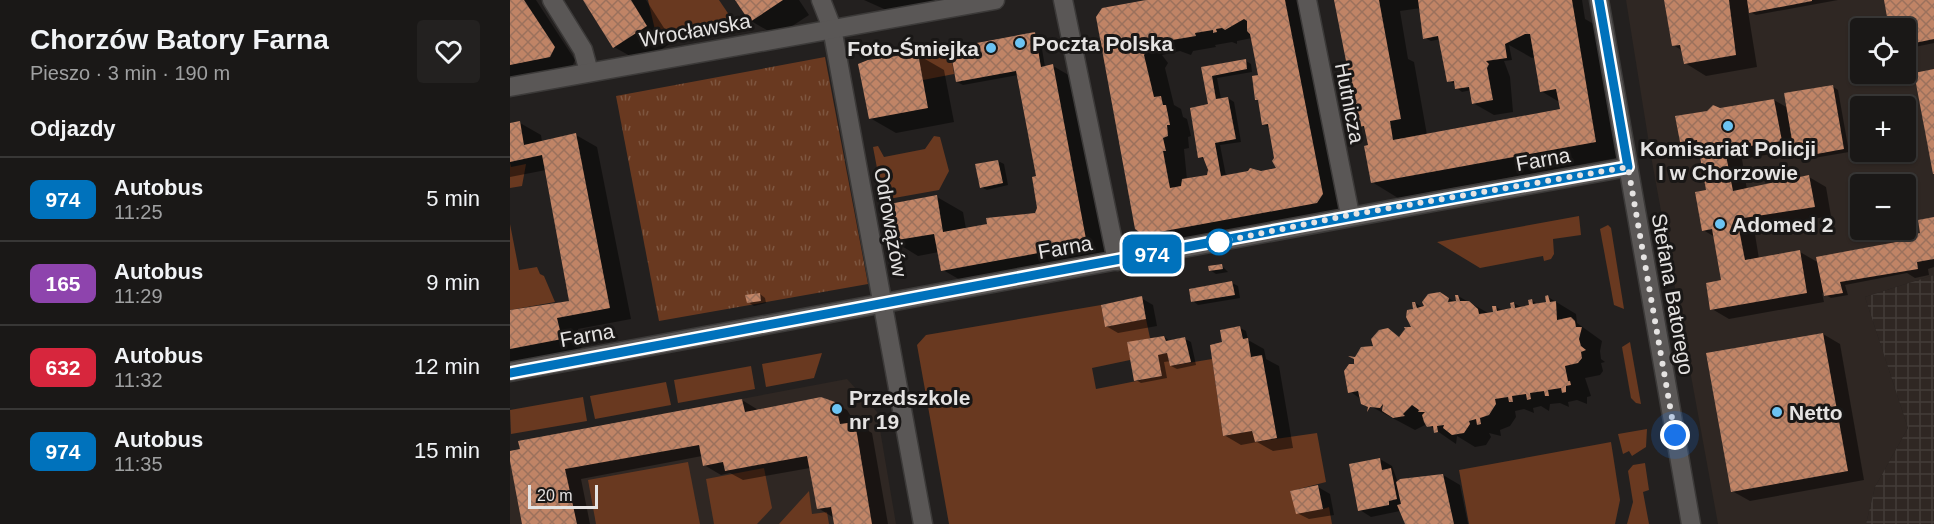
<!DOCTYPE html>
<html lang="pl">
<meta charset="utf-8">
<style>
:root{--surface:#1a1817;--page:#232120;--text:#f1f3f6;--muted:#9fa0a1;--line:#383736}
body{margin:0;font-family:Helvetica,sans-serif;background:var(--page);color:var(--text);height:100vh;display:flex;flex-direction:column;font-size:22px;white-space:nowrap}
*{box-sizing:border-box;margin:0}
p{font-size:20px;color:var(--muted)}
.icon{flex:none;width:33px;height:33px;fill:none;stroke:currentColor;stroke-width:2;stroke-linecap:round;stroke-linejoin:round}
.map{position:relative;flex:1;overflow:hidden}
.sheet{display:flex;flex-direction:column;background:var(--surface);width:510px}
.sheet>*{flex:none}
.badge{padding:0 12px;border-radius:9px;font-size:21px;line-height:39px}
.buttons{position:absolute;left:1340px;top:18px;display:grid;gap:12px}
.buttons a{display:grid;place-items:center;width:66px;height:66px;border-radius:6px;background:var(--surface);box-shadow:0 2px 4px #0004,0 0 0 2px var(--line);font-size:30px}
.scale{position:absolute;left:18px;bottom:15px;width:70px;box-sizing:border-box;padding-left:6px;border:3px solid #e5e3e2;border-top:0;font-size:16px;line-height:21px;white-space:nowrap;color:#e5e3e2;-webkit-text-stroke:4px #191716;paint-order:stroke}
.you{position:absolute;width:30px;height:30px;margin:-15px;border:4px solid #fff;border-radius:50%;background:#1a73e8;box-shadow:0 0 0 9px #1a73e833}
.map>.badge{position:absolute;translate:-50% -50%;box-shadow:0 0 0 3px #fff}
h2{padding:0 30px;font-size:22px;line-height:54px}
.round{display:grid;place-items:center;flex:none;width:63px;height:63px;border-radius:6px;background:var(--page)}
.summary{display:flex;align-items:center;justify-content:space-between;height:102px;padding:0 30px}
h1{font-size:28px;font-weight:600;line-height:45px}
ul{padding:0;list-style:none}
li{display:flex;align-items:center;gap:18px;height:84px;padding:0 30px;border-top:2px solid var(--line)}
li div{flex:1}
li b{display:block;font-size:22px}
li em{font-style:normal}
li .badge{min-width:66px;font-weight:700;text-align:center}
main{display:flex;flex:1;min-height:0}
.map>svg:first-child{display:block}
.built{fill:#2f2723;fill-rule:evenodd}
.industrial{fill:url(#industrial-grid)}
.green{fill:#693920}
.park{fill:url(#park-tufts)}
.shadow{fill:#0007;fill-rule:evenodd}
.building{fill:url(#building-cross-hatch);fill-rule:evenodd}
.lines{fill:none;stroke-linecap:round;stroke-linejoin:round}
.minor-casing{stroke:#3c3a39;stroke-width:21}
.tertiary-casing{stroke:#3c3a39;stroke-width:21}
.minor{stroke:#5a5756;stroke-width:18}
.tertiary{stroke:#5a5756;stroke-width:18}
.line-casing{stroke:#fff;stroke-width:14}
.line{stroke:#0072bc;stroke-width:9}
.walk{stroke:#e5e3e2;stroke-width:6;stroke-dasharray:0 10.8}
.poi-dot{fill:#6cc3f2;stroke:#191716;stroke-width:2}
.stop-dot{fill:#fff;stroke:#0072bc;stroke-width:3}
.labels{text-anchor:middle;dominant-baseline:central;stroke-width:6;stroke-linejoin:round;paint-order:stroke}
.street-label{font-size:21px;fill:#e5e3e2;stroke:#191716}
.poi-label{font-size:21px;font-weight:bold;fill:#e5e3e2;stroke:#191716;text-anchor:start}
</style>
<main>
<section class="sheet">
<div class="summary"><div><h1>Chorzów Batory Farna</h1><p>Pieszo · 3 min · 190 m</p></div><a class="round"><svg class="icon" aria-label="heart" viewBox="0 0 24 24"><path d="M12 20l-8-8c-3-5 5-10 8-4 3-6 11-1 8 4z"/></svg></a></div>
<h2>Odjazdy</h2>
<ul>
<li><span class="badge" style="background:#0072bc;color:#fff">974</span><div><b>Autobus</b><p>11:25</p></div><em>5 min</em></li>
<li><span class="badge" style="background:#8e44ad;color:#fff">165</span><div><b>Autobus</b><p>11:29</p></div><em>9 min</em></li>
<li><span class="badge" style="background:#d7263d;color:#fff">632</span><div><b>Autobus</b><p>11:32</p></div><em>12 min</em></li>
<li><span class="badge" style="background:#0072bc;color:#fff">974</span><div><b>Autobus</b><p>11:35</p></div><em>15 min</em></li>
</ul>
</section>
<div class="map">
<svg width="1424" height="524" viewBox="0 0 1424 524">
<defs>
<pattern id="industrial-grid" width="8" height="8" patternUnits="userSpaceOnUse" patternTransform="scale(1.5)"><rect width="8" height="8" fill="#2f2723"/><path d="M0 4h8M4 0v8" fill="none" stroke="#433c38"/></pattern>
<pattern id="park-tufts" width="24" height="20" patternUnits="userSpaceOnUse" patternTransform="scale(1.5)"><rect width="24" height="20" fill="#693920"/><path d="M3 7l-1-3M5 7V3M7 7l1-3M15 17l-1-3M17 17v-4M19 17l1-3" fill="none" stroke="#7e5640"/></pattern>
<pattern id="building-cross-hatch" width="8" height="8" patternUnits="userSpaceOnUse" patternTransform="scale(1.5)"><rect width="8" height="8" fill="#c08466"/><path d="M0 0l8 8M0 8l8-8" fill="none" stroke="#9b715c"/></pattern>
</defs>
<rect width="100%" height="100%" fill="#23201f"/>
<!-- built -->
<g class="built">
<path d="M1116,0H1424V275L1355,297L1398,428L1365,487L1356,524H1208L1141,156ZM1350,28H1395V74H1350ZM1350,106H1395V152H1350ZM1350,184H1395V230H1350Z"/>
<path d="M337,379L367,412L386,524H0V451L9,449L8,441Z"/>
</g>
<!-- industrial -->
<path class="industrial" d="M1424,275V524H1356L1365,487L1398,428L1355,297Z"/>
<!-- green -->
<g class="green">
<path d="M138,0H209L228,28L153,42L145,30Z"/>
<path d="M440,48L444,74L413,80L408,53Z"/>
<path d="M424,136L430,137L439,171L429,190L373,200L363,147L368,146L374,157L415,149Z"/>
<path d="M0,163L1,167L16,164L12,186L0,188Z"/>
<path d="M1069,216L1071,235L1043,239L1044,254L1041,259L1034,261L1033,256L970,268L927,242Z"/>
<path d="M0,224L9,270L27,267L30,274L34,276L45,302L0,310Z"/>
<path d="M1098,225L1101,228L1114,309L1104,305L1090,229Z"/>
<path d="M591,305L595,327L636,319L640,338L620,360L582,368L586,389L652,376L648,355L657,353L660,366L702,359L713,436L742,431L745,442L807,433L816,482L781,491L813,509L819,507L822,524H439L407,345L416,335Z"/>
<path d="M1120,342L1131,404L1126,403L1121,398L1112,347Z"/>
<path d="M312,353L304,378L256,387L252,364Z"/>
<path d="M241,366L245,389L168,403L164,380Z"/>
<path d="M156,382L161,405L85,419L80,396Z"/>
<path d="M73,397L77,421L1,434L0,410Z"/>
<path d="M1137,429L1136,447L1122,456L1119,451L1113,454L1108,434Z"/>
<path d="M1101,442L1110,500L1105,524H959L949,470Z"/>
<path d="M178,462L190,524H86L78,480Z"/>
<path d="M1135,463L1139,490L1133,492L1139,524H1117L1123,502L1118,471L1123,465Z"/>
<path d="M254,468L262,508L247,524H204L196,479Z"/>
<path d="M299,491L302,514L317,512L319,524H269Z"/>
</g>
<!-- park -->
<path class="park" d="M315,57L358,284L149,321L106,96Z"/>
<!-- shadow -->
<g class="shadow">
<path d="M0,0H26L65,60L61,69L0,80Z"/>
<path d="M74,0H136L163,42L131,62L104,47Z"/>
<path d="M227,0H289L299,15L267,36L241,21Z"/>
<path d="M354,0H468L383,13Z"/>
<path d="M645,0H794L834,206L828,215L655,246L634,234L587,17ZM742,38L749,76L753,124L760,128L768,169L716,176L710,145L731,142L724,102L718,98L711,99L707,78L742,72L741,64L736,61L693,68L699,105L690,157L695,160L699,176L677,180L674,149L679,148L678,137L681,136L677,119L673,117L671,109L664,105L655,68L658,63L652,55L670,51L681,55L683,51L706,47L705,45L722,42L727,44V41Z"/>
<path d="M826,0H1072L1075,19L1089,27L1112,157L888,198L862,182L856,129L851,126ZM911,8L915,38L921,41L931,39L938,81L946,84L947,88L952,92L961,90L963,103L984,115L1003,112L1000,77L994,61L1002,60L999,45L1022,58L1025,57L1031,91L1051,103L1052,110L917,135L904,62L898,59L890,11Z"/>
<path d="M1155,0H1328L1246,15L1238,11L1247,67L1196,76L1175,63L1173,51L1163,45Z"/>
<path d="M1376,0H1424V43L1395,49V28H1381Z"/>
<path d="M524,33L530,37L535,67L543,66L569,81L596,251L593,256L459,285L433,270L429,252L408,256L382,240L427,197L453,212L456,229L526,214L529,208L530,177L508,75L453,85L447,82Z"/>
<path d="M408,55L434,70L444,122L386,133L360,118Z"/>
<path d="M1322,86L1328,90L1339,152L1292,160L1287,157L1285,150L1232,159L1237,190L1299,177L1316,187L1321,216L1244,228L1249,259L1290,252L1309,263L1412,234L1424,218V267L1418,269L1419,275L1405,278L1397,273L1335,285L1338,295L1321,298L1312,293L1314,302L1219,319L1202,309L1213,282L1205,237L1193,230L1197,192L1190,151L1171,141L1210,110L1264,100L1278,108Z"/>
<path d="M10,123L31,135L32,142L66,135L87,147L121,319L68,329L72,351L0,364V312L61,303L36,170L0,177V125Z"/>
<path d="M488,161L494,164L498,185L477,190L471,187Z"/>
<path d="M711,265L718,272L706,274L700,270Z"/>
<path d="M722,283L728,286L730,298L688,305L683,301Z"/>
<path d="M930,293L945,302L948,296L980,314L985,313L986,307L993,311L1003,310L1004,303L1012,308L1021,306V300L1029,305L1038,303V297L1066,314L1067,323L1092,341L1090,351L1091,359L1095,362L1091,363L1093,371L1090,375L1075,378L1081,396L1077,397V404L1067,400L1058,402L1059,407L1050,403L1040,404L1039,411L1031,406L1023,408L1024,413L1014,409L1005,411L1006,417L1000,426L990,430L991,436L979,433L981,437L976,445L965,447L947,436L946,444L917,424L905,430L860,406L841,392L846,366L905,329L899,323L898,311L905,310V303L913,308ZM870,406L879,411L878,414L870,409Z"/>
<path d="M250,294L255,298L256,303L244,306L238,302Z"/>
<path d="M631,298L643,305L647,326L608,333L596,326Z"/>
<path d="M730,328L736,331L738,340L754,349L756,359L769,366L783,448L763,451L747,442L731,445L714,435Z"/>
<path d="M1313,334L1330,344L1354,480L1240,501L1222,491L1198,355Z"/>
<path d="M654,337L662,342L675,339L681,342L686,365L667,369L661,366V361L654,362L657,378L631,383L626,380Z"/>
<path d="M232,400L250,411L319,400L337,410L345,423L362,433L378,524H325L324,518L308,508L300,468L233,480L220,473L211,475L194,465L192,456L71,479L80,524H13L0,452Z"/>
<path d="M870,459L882,466L888,483L933,475L950,485L958,524H896L890,511L861,517L850,510ZM888,498L892,506H890V502Z"/>
<path d="M808,487L820,494L824,515L799,519L787,513Z"/>
</g>
<!-- building -->
<g class="building">
<path d="M0,0H14L45,47L40,57L0,65Z"/>
<path d="M73,0H121L137,26L103,48Z"/>
<path d="M225,0H273L240,22Z"/>
<path d="M636,0H775L813,194L807,203L633,235L625,229L586,17L592,8ZM734,19L737,21V31L740,34L748,75L742,76L745,100H748L752,125L758,124L764,158L762,161L766,168L751,171L740,168L738,171L711,176L705,143L726,139L718,97L706,99L702,76L737,69L736,59L691,67L698,104L680,108L688,158L693,157L698,170L697,175L672,179L671,186L660,188L653,151H656L653,138L658,136L657,125H660L656,105H653L651,96L644,97L634,55L637,50L632,43L648,40L660,44L662,40L686,36L685,33L703,30V33L707,32L706,29L712,28L715,30Z"/>
<path d="M824,0H869L891,119L880,121L883,140L1050,109L1046,89L1030,92L1020,34H1015L995,44L997,58L976,61L979,64L977,68L983,100L962,104L959,87L945,89L944,81L937,82L928,36L913,39L908,0H1062L1086,142L861,183L854,146L858,145L854,126L849,127Z"/>
<path d="M1154,0H1219L1226,55L1174,64L1170,45L1162,46Z"/>
<path d="M1237,0H1302V1L1239,13Z"/>
<path d="M1374,0H1424V39L1395,45V28H1379Z"/>
<path d="M525,32L531,67L543,64L576,239L572,245L431,271L424,234L381,241L374,205L427,195L433,232L477,224L476,218L525,213L527,208L522,177L526,176L506,71L446,82L440,48Z"/>
<path d="M408,53L418,108L359,119L348,64L358,60Z"/>
<path d="M1424,69V174H1423L1404,73Z"/>
<path d="M1323,85L1334,149L1285,158L1274,93Z"/>
<path d="M1264,99L1272,141L1215,150L1223,191L1299,175L1305,207L1227,219L1235,260L1290,250L1297,293L1200,310L1196,283L1211,280L1202,229L1192,231L1185,192L1196,190L1187,140L1170,142L1165,116L1197,111L1203,105L1210,108Z"/>
<path d="M10,121L14,145L66,133L100,308L47,318L52,339L0,349V310L59,301L32,155L0,162V123Z"/>
<path d="M488,160L493,183L470,188L465,164Z"/>
<path d="M1424,217V259L1407,262L1408,269L1330,282L1333,293L1314,296L1306,257L1386,242L1385,238L1410,233L1408,220Z"/>
<path d="M712,264L713,269L699,271L698,266Z"/>
<path d="M722,281L725,295L681,302L679,289Z"/>
<path d="M930,292L939,298L938,302L946,301L945,295H948L950,301H959L968,309L969,314L983,312L982,306H986L987,311L1001,308L1000,303L1004,302L1005,308L1019,305L1018,300L1022,299L1023,304L1036,302L1035,296L1038,295L1040,302L1046,301L1047,320L1061,317L1065,321L1066,327H1072L1069,339L1071,346L1076,350L1071,352L1072,358L1068,363L1055,366L1058,381H1060L1061,385L1056,386V392L1052,393L1051,388L1038,390L1039,396H1035L1034,391L1020,393L1021,399L1017,400L1016,394L1002,396L1003,402H999L998,397L985,399L986,404L979,415L970,418L971,424L967,425L966,419L959,421L960,424L954,433L942,435L933,428L934,425L927,426L928,432L924,433L923,426L917,427L914,422L912,415L915,412H908L909,410L902,405L893,414L895,416L883,418L872,411L873,404L870,408L860,407L857,412L858,407L851,404L848,391L838,393L834,371L839,364H844V359L838,356L845,357L851,347L863,346L861,339L869,330L878,328L889,337L895,329L894,327H901L896,317L897,310L903,309L902,302H905L907,308L914,306L912,302L918,294Z"/>
<path d="M250,293L251,301L237,303L235,295Z"/>
<path d="M632,296L636,319L595,327L591,305Z"/>
<path d="M730,326L733,339L738,338L741,357L752,355L767,438L745,442L742,431L713,436L700,345L712,342L710,330Z"/>
<path d="M1313,333L1338,471L1221,492L1196,353Z"/>
<path d="M654,336L656,341L675,337L681,362L660,366L657,353L648,355L652,376L624,381L617,342Z"/>
<path d="M311,397L325,402L330,424L345,422L362,524H324L321,507L307,509L297,456L215,471L213,462L193,466L189,445L55,469L67,524H12L0,461V451L10,449L8,441L232,399L235,412Z"/>
<path d="M870,458L872,470L881,468L887,499L879,501V505L848,511L839,464Z"/>
<path d="M933,474L944,524H895L887,505L891,504L886,482L890,479Z"/>
<path d="M808,485L813,509L786,514L780,491Z"/>
</g>
<g class="lines">
<defs>
<g id="minor">
<path d="M42,0L73,50L79,72"/>
<path d="M311,0L322,28L413,524"/>
<path d="M553,0L607,261"/>
<path d="M797,0L840,215"/>
<path d="M0,87L485,0"/>
<path d="M0,372C373,304 745,233 1118,167"/>
</g>
<path id="tertiary" d="M1089,0L1181,524"/>
</defs>
<!-- minor casing -->
<use href="#minor" class="minor-casing"/>
<!-- tertiary casing -->
<use href="#tertiary" class="tertiary-casing"/>
<!-- minor -->
<use href="#minor" class="minor"/>
<!-- tertiary -->
<use href="#tertiary" class="tertiary"/>
</g>
<g class="lines">
<defs>
<path id="line" d="M0,373C373,304 745,232 1118,167L1089,0"/>
</defs>
<!-- line casing -->
<use href="#line" class="line-casing"/>
<!-- line -->
<use href="#line" class="line"/>
<!-- walk -->
<path class="walk" d="M709,242L840,215L1118,167L1165,435"/>
</g>
<!-- markers -->
<g class="poi-dot">
<circle cx="510" cy="43" r="6"/>
<circle cx="481" cy="48" r="6"/>
<circle cx="1218" cy="126" r="6"/>
<circle cx="1210" cy="224" r="6"/>
<circle cx="327" cy="409" r="6"/>
<circle cx="1267" cy="412" r="6"/>
</g>
<circle class="stop-dot" cx="709" cy="242" r="12"/>
<g class="labels">
<!-- street labels -->
<g class="street-label">
<text transform="translate(185 30) rotate(-10)">Wrocławska</text>
<text transform="translate(840 103) rotate(79)">Hutnicza</text>
<text transform="translate(1033 159) rotate(-10)">Farna</text>
<text transform="translate(381 222) rotate(80)">Odrowążów</text>
<text transform="translate(555 247) rotate(-10)">Farna</text>
<text transform="translate(1163 294) rotate(80)">Stefana Batorego</text>
<text transform="translate(77 335) rotate(-10)">Farna</text>
</g>
<!-- poi labels -->
<g class="poi-label">
<text x="522" y="43">Poczta Polska</text>
<text x="469" y="48" text-anchor="end">Foto-Śmiejka</text>
<text x="1218" y="148" text-anchor="middle">Komisariat Policji<tspan x="1218" dy="24">I w Chorzowie</tspan></text>
<text x="1222" y="224">Adomed 2</text>
<text x="339" y="397">Przedszkole<tspan x="339" dy="24">nr 19</tspan></text>
<text x="1279" y="412">Netto</text>
</g>
</g>
</svg>
<div class="buttons">
<a><svg class="icon" aria-label="locate" viewBox="0 0 24 24"><circle cx="12" cy="12" r="6"/><path d="M12 2v4M12 18v4M2 12h4M18 12h4"/></svg></a>
<a>+</a>
<a>−</a>
</div>
<div class="scale">20 m</div>
<div class="you" style="left:1165px;top:435px"></div>
<b class="badge" style="left:642px;top:254px;background:#0072bc;color:#fff">974</b>
</div>
</main>
